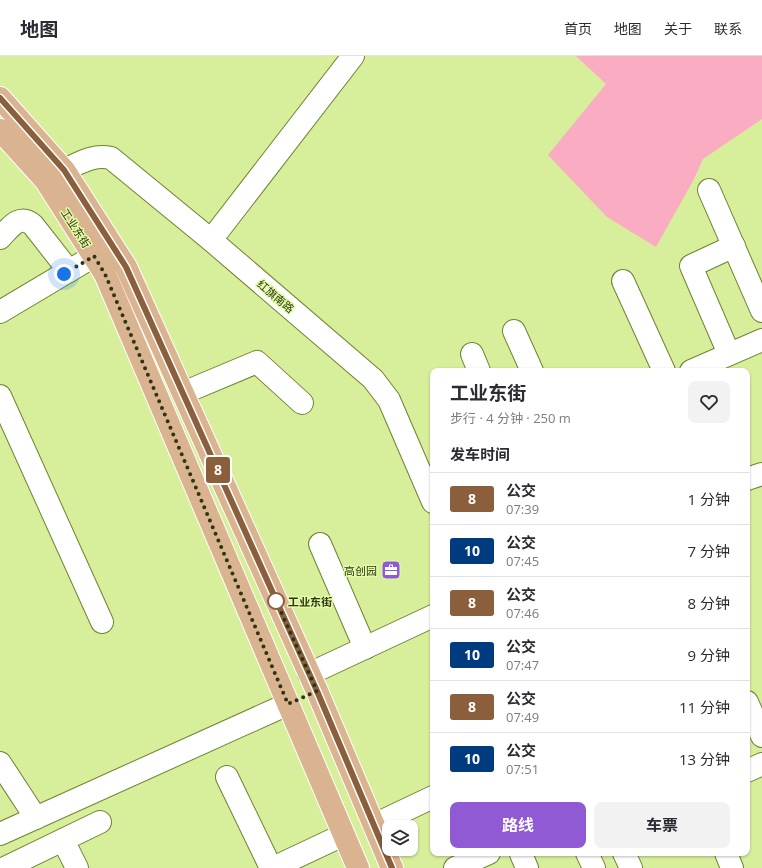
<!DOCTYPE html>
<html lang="zh">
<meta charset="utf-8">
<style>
:root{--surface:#fff;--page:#f2f2f3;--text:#2b2b33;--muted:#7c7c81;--line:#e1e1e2;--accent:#8f5ad3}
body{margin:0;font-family:"Open Sans","Noto Sans SC",sans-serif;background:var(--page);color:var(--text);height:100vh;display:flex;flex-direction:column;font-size:15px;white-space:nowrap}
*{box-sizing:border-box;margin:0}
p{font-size:13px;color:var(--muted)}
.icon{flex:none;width:22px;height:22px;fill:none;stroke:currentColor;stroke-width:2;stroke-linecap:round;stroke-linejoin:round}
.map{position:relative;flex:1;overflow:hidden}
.drawer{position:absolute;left:430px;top:312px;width:320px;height:488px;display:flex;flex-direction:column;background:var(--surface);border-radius:8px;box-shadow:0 1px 3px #0004}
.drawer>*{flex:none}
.badge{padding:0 8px;border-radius:3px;font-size:14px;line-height:26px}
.controls{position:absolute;left:382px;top:764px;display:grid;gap:8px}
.controls a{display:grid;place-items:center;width:36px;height:36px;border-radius:8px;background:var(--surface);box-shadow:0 1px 3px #0004;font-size:20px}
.you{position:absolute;width:20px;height:20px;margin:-10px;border:3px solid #fff;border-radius:50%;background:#1a73e8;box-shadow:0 0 0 6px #1a73e833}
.map>.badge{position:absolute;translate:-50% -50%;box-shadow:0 0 0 2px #fff}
h2{padding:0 20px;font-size:15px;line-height:36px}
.round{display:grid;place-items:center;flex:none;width:42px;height:42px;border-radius:8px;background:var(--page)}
.summary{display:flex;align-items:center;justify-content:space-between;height:68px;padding:0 20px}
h1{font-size:19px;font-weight:700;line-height:30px}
.button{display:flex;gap:8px;margin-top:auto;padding:8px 20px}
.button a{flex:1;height:46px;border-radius:8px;background:var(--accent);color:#fff;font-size:16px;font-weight:700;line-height:46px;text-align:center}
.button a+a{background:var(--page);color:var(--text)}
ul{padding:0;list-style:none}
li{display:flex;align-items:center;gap:12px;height:52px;padding:0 20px;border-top:1px solid var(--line)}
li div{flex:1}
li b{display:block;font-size:15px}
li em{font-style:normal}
li .badge{min-width:44px;font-weight:700;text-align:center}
header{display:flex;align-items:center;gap:24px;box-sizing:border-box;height:56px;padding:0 20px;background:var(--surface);border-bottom:1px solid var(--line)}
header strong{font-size:19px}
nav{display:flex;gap:22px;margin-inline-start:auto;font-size:14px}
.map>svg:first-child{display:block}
.green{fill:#faacc2}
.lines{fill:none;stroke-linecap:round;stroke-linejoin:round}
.minor-casing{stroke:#6f8230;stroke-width:24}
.major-casing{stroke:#fff;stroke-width:24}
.minor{stroke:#fff;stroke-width:22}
.major{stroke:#dab390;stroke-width:22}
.line-casing{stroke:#fff;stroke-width:9}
.line{stroke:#8b5e3c;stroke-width:6}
.walk{stroke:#2d3513;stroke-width:4;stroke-dasharray:0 7.2}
.stop-dot{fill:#fff;stroke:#8b5e3c;stroke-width:2}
.labels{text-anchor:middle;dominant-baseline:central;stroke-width:3;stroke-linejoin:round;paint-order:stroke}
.street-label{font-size:11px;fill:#2d3513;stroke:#e4fba7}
.poi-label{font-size:11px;fill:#2d3513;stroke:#e4fba7;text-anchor:end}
.stop-label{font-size:11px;font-weight:bold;fill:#2d3513;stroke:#e4fba7;text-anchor:start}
</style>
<header>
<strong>地图</strong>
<nav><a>首页</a><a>地图</a><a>关于</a><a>联系</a></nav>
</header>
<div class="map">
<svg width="762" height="812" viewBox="0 0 762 812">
<rect width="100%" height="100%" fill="#d7ee9b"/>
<!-- green -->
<path class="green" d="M576,0H762V63L703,103L694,123L656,191L607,161L548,99L606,28Z"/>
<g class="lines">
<defs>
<g id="minor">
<path d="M64,114C80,107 93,98 111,102L211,184L373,323L389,344L433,446"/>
<path d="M709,134L762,255"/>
<path d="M0,182C10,172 19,157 33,169L69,215"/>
<path d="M211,184L353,0"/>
<path d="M623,225L664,315"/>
<path d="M0,256L94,200"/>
<path d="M514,275L532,315"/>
<path d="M472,298L479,315"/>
<path d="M729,298L691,210L734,190"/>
<path d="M691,315L762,284"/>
<path d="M183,337L257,306L302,347"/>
<path d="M0,340L102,566"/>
<path d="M747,423L762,418"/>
<path d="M320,488L365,592"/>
<path d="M309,618L433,560"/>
<path d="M747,646L762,680"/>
<path d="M0,707L36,762"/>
<path d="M747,715L762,708"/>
<path d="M227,721L271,812"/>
<path d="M374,769L433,741"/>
<path d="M0,778L288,648"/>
<path d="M63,784L77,812"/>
<path d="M587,797L594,812"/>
<path d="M624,797L631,812"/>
<path d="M726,797L732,812"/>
<path d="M521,798L527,812"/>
<path d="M5,812L100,766"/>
<path d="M273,812L343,779"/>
<path d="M455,812L489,797"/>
</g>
<g id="major">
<path d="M0,42L64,114L126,211L317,635L392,812"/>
<path d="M0,74L46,125L105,218L358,812"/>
</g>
</defs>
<!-- minor casing -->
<use href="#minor" class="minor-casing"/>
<!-- major casing -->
<use href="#major" class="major-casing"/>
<!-- minor -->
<use href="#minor" class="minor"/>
<!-- major -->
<use href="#major" class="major"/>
</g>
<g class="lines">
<defs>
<path id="line" d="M0,42L64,114L126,211L317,635L392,812"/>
</defs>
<!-- line casing -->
<use href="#line" class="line-casing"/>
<!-- line -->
<use href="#line" class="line"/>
<!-- walk -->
<path class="walk" d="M64,218L94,200L105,218L288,648L317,635L276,545"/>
</g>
<!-- icons -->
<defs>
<symbol id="office-square" viewBox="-11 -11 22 22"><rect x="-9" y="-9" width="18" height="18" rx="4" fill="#8f5ad3" stroke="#e4fba7"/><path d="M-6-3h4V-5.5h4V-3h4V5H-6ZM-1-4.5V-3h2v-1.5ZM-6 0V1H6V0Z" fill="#fff"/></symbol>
</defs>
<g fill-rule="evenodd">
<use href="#office-square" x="380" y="503" width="22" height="22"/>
</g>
<!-- markers -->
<circle class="stop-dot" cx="276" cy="545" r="8"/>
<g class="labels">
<!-- street labels -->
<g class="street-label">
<text transform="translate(76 172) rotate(57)">工业东街</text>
<text transform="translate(276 240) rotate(40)">红旗南路</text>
</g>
<!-- poi labels -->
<g class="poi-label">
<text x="377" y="514">高创园</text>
</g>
<!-- stop labels -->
<g class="stop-label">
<text x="288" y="545">工业东街</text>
</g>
</g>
</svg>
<div class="controls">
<a><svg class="icon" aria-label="layers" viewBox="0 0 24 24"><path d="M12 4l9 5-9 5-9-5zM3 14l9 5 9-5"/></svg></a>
</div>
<div class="you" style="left:64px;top:218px"></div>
<b class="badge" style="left:218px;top:414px;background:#8b5e3c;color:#fff">8</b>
<section class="drawer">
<div class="summary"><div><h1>工业东街</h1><p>步行 · 4 分钟 · 250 m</p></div><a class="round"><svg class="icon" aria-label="heart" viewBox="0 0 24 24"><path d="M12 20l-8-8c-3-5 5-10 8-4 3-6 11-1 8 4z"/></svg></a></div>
<h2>发车时间</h2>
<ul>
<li><span class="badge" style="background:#8b5e3c;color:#fff">8</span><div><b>公交</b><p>07:39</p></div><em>1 分钟</em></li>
<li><span class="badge" style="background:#003b80;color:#fff">10</span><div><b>公交</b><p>07:45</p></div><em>7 分钟</em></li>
<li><span class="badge" style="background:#8b5e3c;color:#fff">8</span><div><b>公交</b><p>07:46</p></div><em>8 分钟</em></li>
<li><span class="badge" style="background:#003b80;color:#fff">10</span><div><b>公交</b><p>07:47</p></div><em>9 分钟</em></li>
<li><span class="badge" style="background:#8b5e3c;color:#fff">8</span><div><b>公交</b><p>07:49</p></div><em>11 分钟</em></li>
<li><span class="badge" style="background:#003b80;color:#fff">10</span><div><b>公交</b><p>07:51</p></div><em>13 分钟</em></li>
</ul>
<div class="button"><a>路线</a><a>车票</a></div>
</section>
</div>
